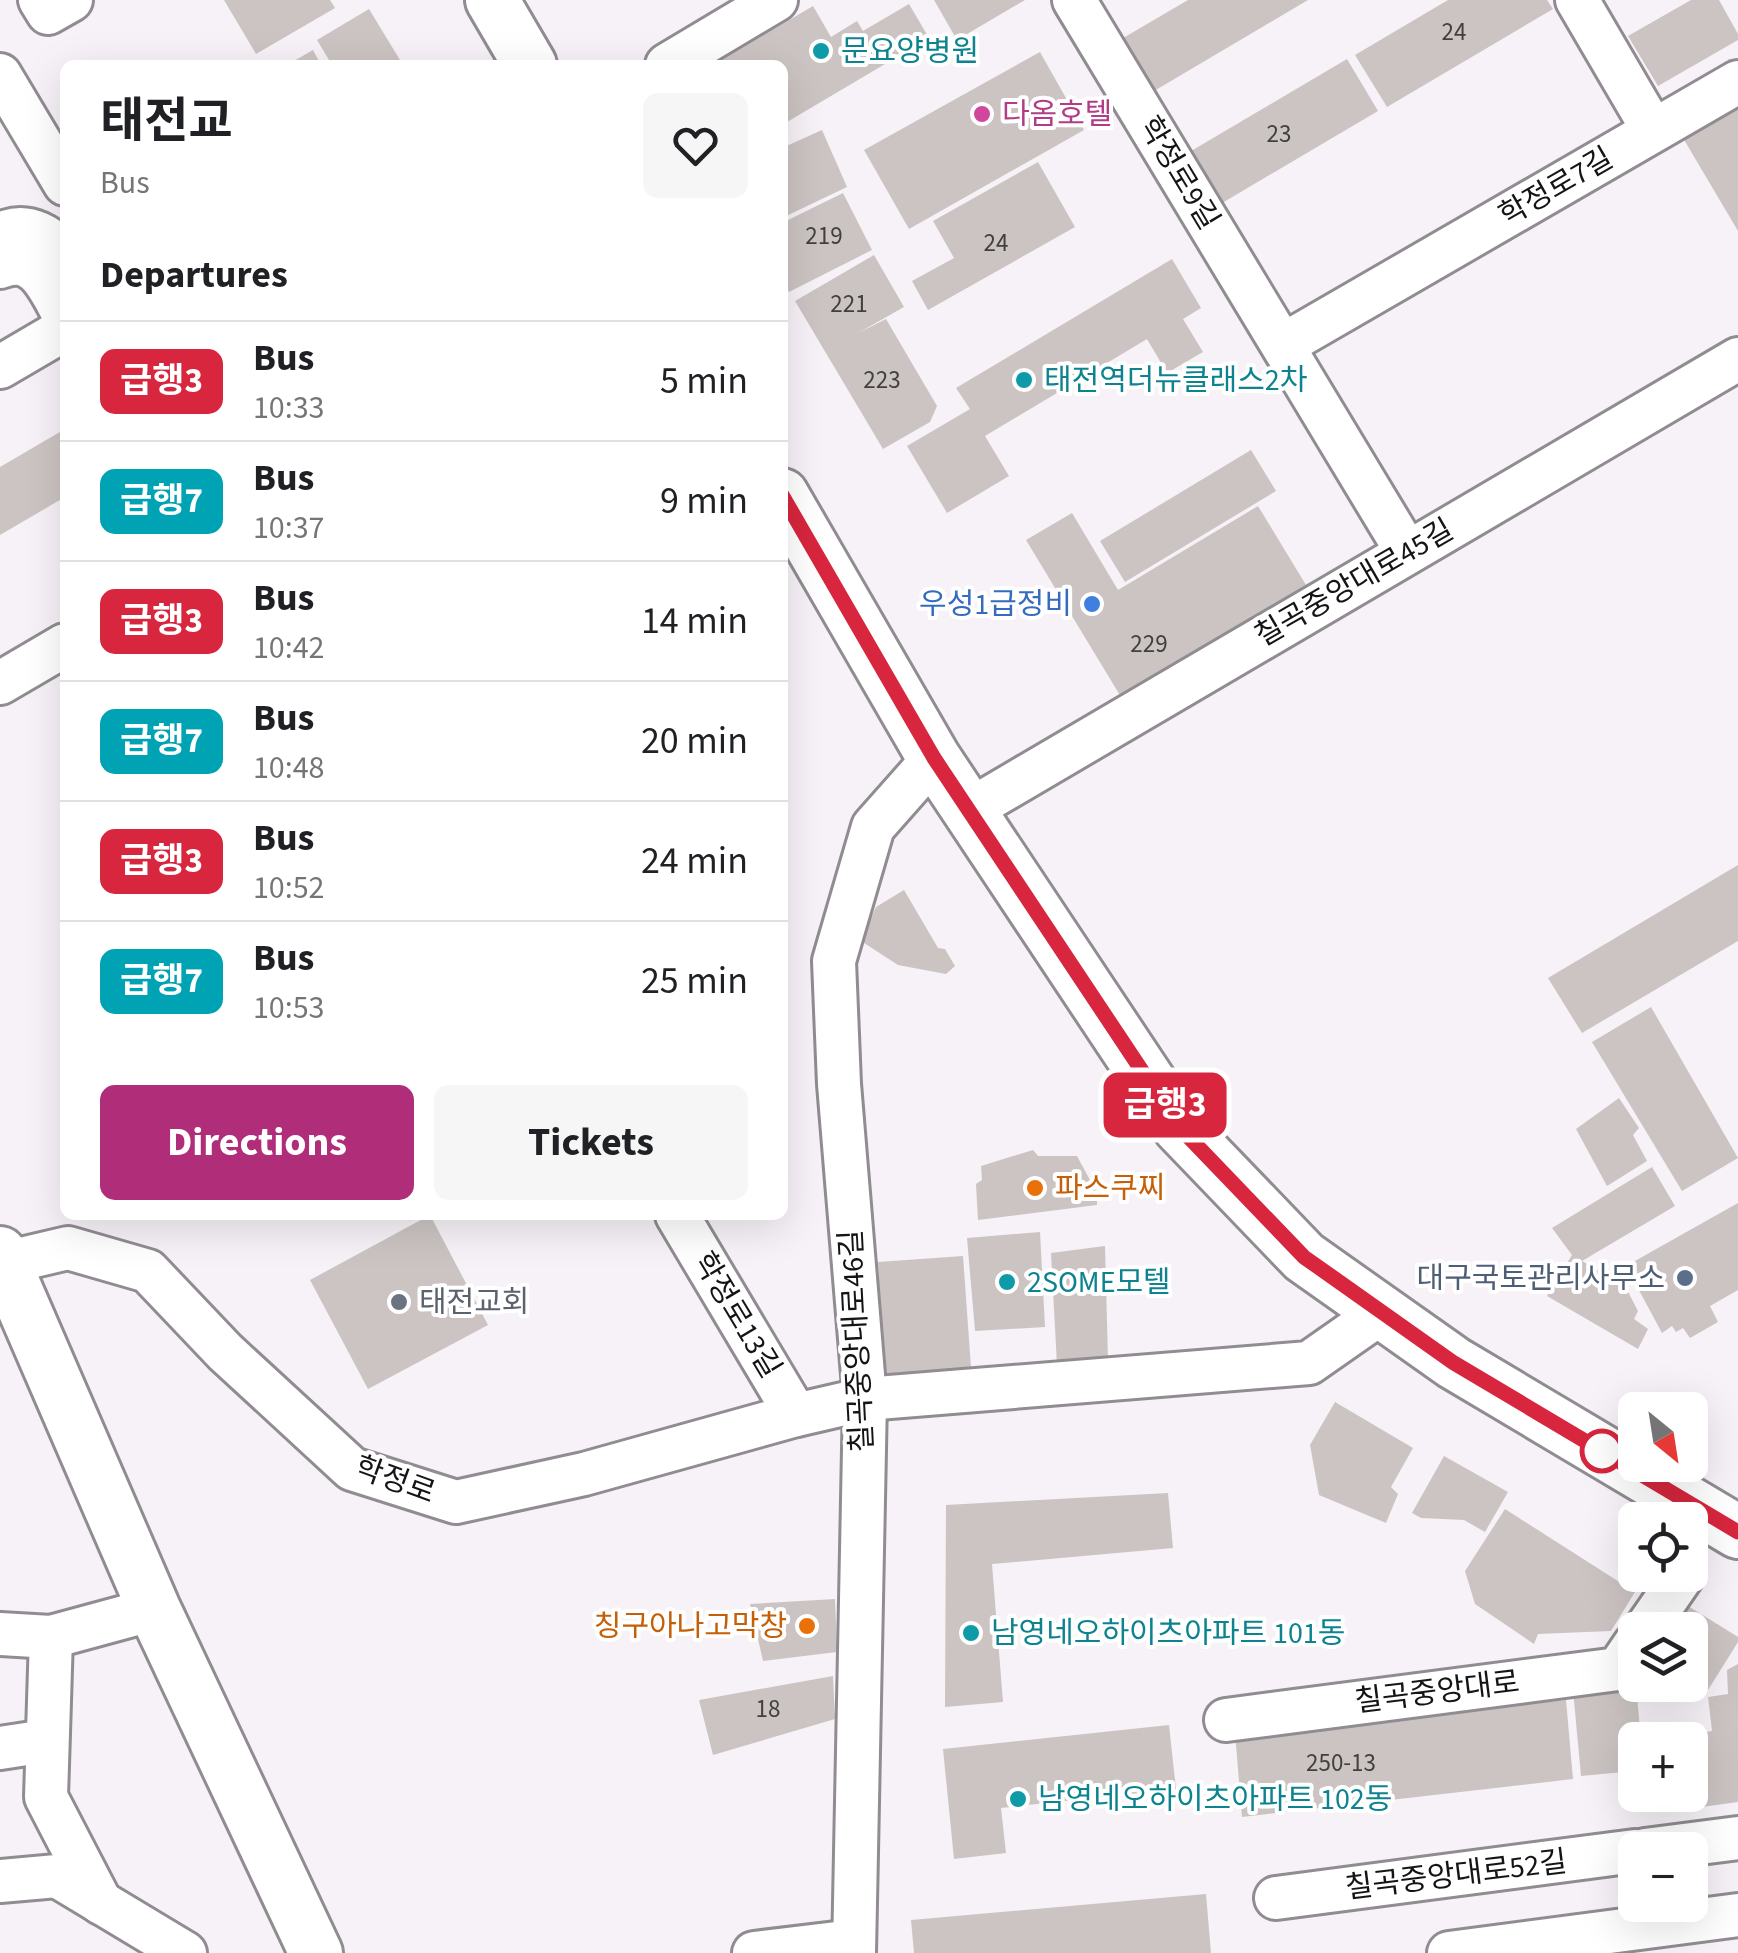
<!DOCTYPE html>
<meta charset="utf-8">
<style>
:root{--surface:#fff;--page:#f6f6f6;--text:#202124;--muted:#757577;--line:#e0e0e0;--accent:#af2d79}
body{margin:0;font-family:"Source Sans 3","Noto Sans KR",sans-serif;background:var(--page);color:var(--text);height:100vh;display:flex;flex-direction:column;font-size:38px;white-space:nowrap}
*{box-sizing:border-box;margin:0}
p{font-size:32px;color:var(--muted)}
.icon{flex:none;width:55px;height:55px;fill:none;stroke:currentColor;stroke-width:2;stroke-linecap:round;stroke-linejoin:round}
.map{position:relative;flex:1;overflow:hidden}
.details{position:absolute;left:60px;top:60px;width:728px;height:1160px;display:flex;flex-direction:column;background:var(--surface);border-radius:15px;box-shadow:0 10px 40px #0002}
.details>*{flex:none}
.badge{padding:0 20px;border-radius:15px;font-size:35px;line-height:65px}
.needle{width:65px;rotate:150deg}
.buttons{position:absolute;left:1618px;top:1392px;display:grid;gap:20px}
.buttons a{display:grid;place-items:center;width:90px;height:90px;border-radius:15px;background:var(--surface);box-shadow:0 10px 40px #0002;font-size:50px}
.map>.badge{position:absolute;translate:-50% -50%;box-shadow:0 0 0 5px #fff}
h2{padding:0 40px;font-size:38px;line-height:90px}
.round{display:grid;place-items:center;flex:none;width:105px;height:105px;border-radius:15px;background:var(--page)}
.head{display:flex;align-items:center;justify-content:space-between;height:170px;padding:0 40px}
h1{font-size:48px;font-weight:700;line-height:75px}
.action{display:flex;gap:20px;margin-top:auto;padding:20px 40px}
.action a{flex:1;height:115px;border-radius:15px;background:var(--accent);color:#fff;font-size:40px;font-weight:700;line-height:115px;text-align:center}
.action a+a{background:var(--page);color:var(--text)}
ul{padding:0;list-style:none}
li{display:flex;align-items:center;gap:30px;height:120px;padding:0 40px;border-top:2px solid var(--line)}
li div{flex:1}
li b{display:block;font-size:38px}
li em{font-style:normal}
li .badge{min-width:110px;font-weight:700;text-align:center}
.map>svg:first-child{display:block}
.building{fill:#cbc4c3}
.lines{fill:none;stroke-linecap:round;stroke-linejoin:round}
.minor-casing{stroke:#908c91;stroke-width:48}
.major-casing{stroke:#908c91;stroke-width:58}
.minor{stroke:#fff;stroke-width:42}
.major{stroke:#fff;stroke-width:52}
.line-casing{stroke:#fff;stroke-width:22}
.line{stroke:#d7263d;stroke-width:15}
.culture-dot{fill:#0f9aa8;stroke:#fff;stroke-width:4}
.hotel-dot{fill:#d1479c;stroke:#fff;stroke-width:4}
.shop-dot{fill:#3f7fe0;stroke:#fff;stroke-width:4}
.food-dot{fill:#e8710a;stroke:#fff;stroke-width:4}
.service-dot{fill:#5c6f8a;stroke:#fff;stroke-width:4}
.worship-dot{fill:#6b7280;stroke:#fff;stroke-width:4}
.stop-dot{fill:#fff;stroke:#d7263d;stroke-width:5}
.labels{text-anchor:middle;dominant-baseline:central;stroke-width:8;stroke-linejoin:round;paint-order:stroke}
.number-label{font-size:25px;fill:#423f40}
.culture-label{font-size:30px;fill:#0d838f;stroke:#fff;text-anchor:start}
.hotel-label{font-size:30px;fill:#b23c85;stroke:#fff;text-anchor:start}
.street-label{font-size:30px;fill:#141315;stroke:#fff}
.shop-label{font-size:30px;fill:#366cbe;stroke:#fff;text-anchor:end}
.food-label{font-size:30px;fill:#c56008;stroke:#fff;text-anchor:start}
.service-label{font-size:30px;fill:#4e5e75;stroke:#fff;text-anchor:end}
.worship-label{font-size:30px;fill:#5b616d;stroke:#fff;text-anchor:start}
</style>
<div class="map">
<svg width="1738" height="1953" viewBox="0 0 1738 1953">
<rect width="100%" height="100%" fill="#f6f2f7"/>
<!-- building -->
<g class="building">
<path d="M224,0H330L335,8L256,54Z"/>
<path d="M934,0H1025L957,40Z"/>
<path d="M1188,0H1308L1149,94L1118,41Z"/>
<path d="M1448,0H1547L1553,9L1387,107L1355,55Z"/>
<path d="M1691,0H1719L1738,34V40L1658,86L1628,36Z"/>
<path d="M909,4L929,38L782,125V65H713L813,6L831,37L857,21L863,31Z"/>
<path d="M369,9L403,65H332L317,40Z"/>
<path d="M313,50L321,65H287Z"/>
<path d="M1040,52L1084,130L909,229L864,150Z"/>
<path d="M1347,59L1378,111L1212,209L1181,157Z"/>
<path d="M1738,106V231L1683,138Z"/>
<path d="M822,130L847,187L782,218V148Z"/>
<path d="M1038,162L1075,227L928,310L912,281L954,258L933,221Z"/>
<path d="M843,193L872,250L789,292L782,279V223Z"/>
<path d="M874,255L904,307L858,333L886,319L937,406L930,422L883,449L795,301Z"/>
<path d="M1172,259L1201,308L1183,319L1203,352L1167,373L1147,339L985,436L1009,476L947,513L907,446L970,409L956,388Z"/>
<path d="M65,429V497L0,535V467Z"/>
<path d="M1251,450L1276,491L1125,582L1100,541Z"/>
<path d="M1258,506L1306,585L1121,697L1026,540L1072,513L1118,590Z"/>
<path d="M1738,865V941L1582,1033L1548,978Z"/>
<path d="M904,890L938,948L945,949L955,966L946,974L898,965L861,941L876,907Z"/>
<path d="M1651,1007L1738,1158L1682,1191L1592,1042Z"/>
<path d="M1619,1098L1639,1128L1633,1135L1647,1161L1607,1186L1576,1129Z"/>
<path d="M1033,1150L1038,1156H1077L1097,1193V1205L978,1220L976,1184L982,1180L981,1166Z"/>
<path d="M1652,1167L1675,1206L1582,1261L1625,1286L1638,1311L1634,1319L1648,1329L1638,1349L1547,1296L1572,1255L1552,1228Z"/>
<path d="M1738,1203V1290L1710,1306L1718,1322L1690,1338L1683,1328L1676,1332L1672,1326L1662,1333L1626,1266Z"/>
<path d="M430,1215L488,1325L368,1389L310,1280Z"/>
<path d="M1040,1232L1045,1327L975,1331L967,1238Z"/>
<path d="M1105,1246L1108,1360L1057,1365L1051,1253Z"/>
<path d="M963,1256L972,1381L882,1388L878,1262Z"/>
<path d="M1335,1402L1413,1448L1391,1487L1398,1494L1386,1523L1319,1495L1310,1445Z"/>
<path d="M1444,1456L1508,1492L1485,1532L1464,1520L1421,1518L1412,1513Z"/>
<path d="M1168,1493L1173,1548L992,1564L1003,1702L945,1707L946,1505Z"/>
<path d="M1505,1509L1635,1592L1611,1631L1538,1634L1534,1644L1475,1604L1465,1571Z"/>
<path d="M835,1599L837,1652L763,1661L750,1604Z"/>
<path d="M1680,1601L1738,1637V1642L1708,1690L1690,1679V1630H1661Z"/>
<path d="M1738,1664V1802L1680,1810L1678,1795H1690V1740L1665,1738L1712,1731L1708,1697L1728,1694L1727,1670Z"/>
<path d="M833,1676L835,1719L713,1755L699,1700Z"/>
<path d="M1636,1685L1641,1740H1635V1771L1581,1776L1573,1690Z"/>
<path d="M1566,1700L1573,1779L1242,1817L1235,1733Z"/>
<path d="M1169,1725L1176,1789L1001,1808L1006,1853L954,1859L943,1749Z"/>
<path d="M1206,1894L1211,1953H914L911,1920Z"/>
</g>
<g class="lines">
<defs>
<g id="minor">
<path d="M40,0L48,13L71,0"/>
<path d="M1074,0L1407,552"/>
<path d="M1577,0L1653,130"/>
<path d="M667,65L776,0"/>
<path d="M0,75L65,184"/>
<path d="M8,231C30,224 49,237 65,252"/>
<path d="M0,267C37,252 50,291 65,317"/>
<path d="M1283,345L1738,82"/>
<path d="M0,367L65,329"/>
<path d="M0,683L65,645"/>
<path d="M971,809L1738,359"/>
<path d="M677,1215L796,1415"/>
<path d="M0,1264L68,1248L148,1271L225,1352L352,1469L456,1502L584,1474L796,1415L865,1399L1309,1363L1382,1312"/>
<path d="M1645,1630L1683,1575"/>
<path d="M0,1634L51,1637"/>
<path d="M1226,1720L1618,1669L1635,1644"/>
<path d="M0,1748L46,1741"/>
<path d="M1645,1850L1738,1838"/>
<path d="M0,1881L57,1876L185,1953"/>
<path d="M1276,1898L1635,1851"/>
<path d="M101,1903L46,1797L51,1637L154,1609"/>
<path d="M754,1953L853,1941"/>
<path d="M854,1953L865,1399L839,1084L834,961L873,827L934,758"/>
<path d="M1449,1953L1738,1915"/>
</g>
<g id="major">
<path d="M492,0L530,65"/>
<path d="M782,495L934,758L1180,1128L1304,1257L1454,1363L1738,1532"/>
<path d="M0,1253L154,1609L316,1953"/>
</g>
</defs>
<!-- minor casing -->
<use href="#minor" class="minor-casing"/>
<!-- major casing -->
<use href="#major" class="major-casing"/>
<!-- minor -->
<use href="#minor" class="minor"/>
<!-- major -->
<use href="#major" class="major"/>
</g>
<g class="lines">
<defs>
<path id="line" d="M782,495L934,758L1180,1128L1304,1257L1454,1363L1738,1532"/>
</defs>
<!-- line casing -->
<use href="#line" class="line-casing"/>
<!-- line -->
<use href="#line" class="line"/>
</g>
<!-- markers -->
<g class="culture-dot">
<circle cx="821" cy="51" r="10"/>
<circle cx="1024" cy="380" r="10"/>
<circle cx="1007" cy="1282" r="10"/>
<circle cx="971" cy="1633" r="10"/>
<circle cx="1018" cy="1799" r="10"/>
</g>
<circle class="hotel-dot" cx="982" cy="114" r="10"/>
<circle class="shop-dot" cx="1092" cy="604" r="10"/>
<g class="food-dot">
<circle cx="1035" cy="1188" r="10"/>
<circle cx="807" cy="1626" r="10"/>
</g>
<circle class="service-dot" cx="1685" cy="1278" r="10"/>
<circle class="worship-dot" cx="399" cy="1302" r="10"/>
<circle class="stop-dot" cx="1602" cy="1451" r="20"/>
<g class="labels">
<!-- number labels -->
<g class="number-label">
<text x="1454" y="32">24</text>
<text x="1279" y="134">23</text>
<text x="824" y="236">219</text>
<text x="996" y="243">24</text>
<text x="849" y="304">221</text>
<text x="882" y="380">223</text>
<text x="1149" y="644">229</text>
<text x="768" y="1709">18</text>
<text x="1341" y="1763">250-13</text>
</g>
<!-- culture labels -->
<g class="culture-label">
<text x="841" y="51">문요양병원</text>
<text x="1044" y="380">태전역더뉴클래스2차</text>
<text x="1027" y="1282">2SOME모텔</text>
<text x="991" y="1633">남영네오하이츠아파트 101동</text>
<text x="1038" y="1799">남영네오하이츠아파트 102동</text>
</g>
<!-- hotel labels -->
<g class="hotel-label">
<text x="1002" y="114">다옴호텔</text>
</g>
<!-- street labels -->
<g class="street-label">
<text transform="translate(1179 173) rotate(59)">학정로9길</text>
<text transform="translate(1556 187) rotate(-30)">학정로7길</text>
<text transform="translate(1354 583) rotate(-30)">칠곡중앙대로45길</text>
<text transform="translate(737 1315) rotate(59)">학정로13길</text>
<text transform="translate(857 1341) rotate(-93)">칠곡중앙대로46길</text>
<text transform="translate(395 1480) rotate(20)">학정로</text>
<text transform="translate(1437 1692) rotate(-7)">칠곡중앙대로</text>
<text transform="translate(1456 1875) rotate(-7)">칠곡중앙대로52길</text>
</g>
<!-- shop labels -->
<g class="shop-label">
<text x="1072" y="604">우성1급정비</text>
</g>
<!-- food labels -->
<g class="food-label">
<text x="1055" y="1188">파스쿠찌</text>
<text x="787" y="1626" text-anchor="end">칭구아나고막창</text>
</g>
<!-- service labels -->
<g class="service-label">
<text x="1665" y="1278">대구국토관리사무소</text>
</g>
<!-- worship labels -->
<g class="worship-label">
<text x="419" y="1302">태전교회</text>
</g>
</g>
</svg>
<div class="buttons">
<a><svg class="needle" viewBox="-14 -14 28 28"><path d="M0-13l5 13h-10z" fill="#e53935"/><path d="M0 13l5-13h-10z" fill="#757577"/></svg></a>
<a><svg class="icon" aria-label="locate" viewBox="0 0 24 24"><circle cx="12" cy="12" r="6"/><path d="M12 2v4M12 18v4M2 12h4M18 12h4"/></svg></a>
<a><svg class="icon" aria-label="layers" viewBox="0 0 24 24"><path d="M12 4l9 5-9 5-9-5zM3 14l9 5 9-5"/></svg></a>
<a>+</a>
<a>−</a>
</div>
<b class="badge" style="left:1165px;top:1105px;background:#d7263d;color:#fff">급행3</b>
<section class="details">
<div class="head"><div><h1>태전교</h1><p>Bus</p></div><a class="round"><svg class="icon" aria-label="heart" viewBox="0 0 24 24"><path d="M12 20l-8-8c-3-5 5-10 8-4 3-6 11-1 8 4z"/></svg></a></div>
<h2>Departures</h2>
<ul>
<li><span class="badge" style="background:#d7263d;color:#fff">급행3</span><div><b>Bus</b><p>10:33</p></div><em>5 min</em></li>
<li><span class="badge" style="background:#00a3b4;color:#fff">급행7</span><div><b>Bus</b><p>10:37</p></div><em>9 min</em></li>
<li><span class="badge" style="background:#d7263d;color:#fff">급행3</span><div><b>Bus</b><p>10:42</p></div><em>14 min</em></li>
<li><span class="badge" style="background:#00a3b4;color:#fff">급행7</span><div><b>Bus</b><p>10:48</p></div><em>20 min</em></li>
<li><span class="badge" style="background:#d7263d;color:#fff">급행3</span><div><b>Bus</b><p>10:52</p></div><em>24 min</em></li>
<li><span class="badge" style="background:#00a3b4;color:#fff">급행7</span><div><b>Bus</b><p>10:53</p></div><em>25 min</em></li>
</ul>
<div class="action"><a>Directions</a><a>Tickets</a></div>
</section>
</div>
